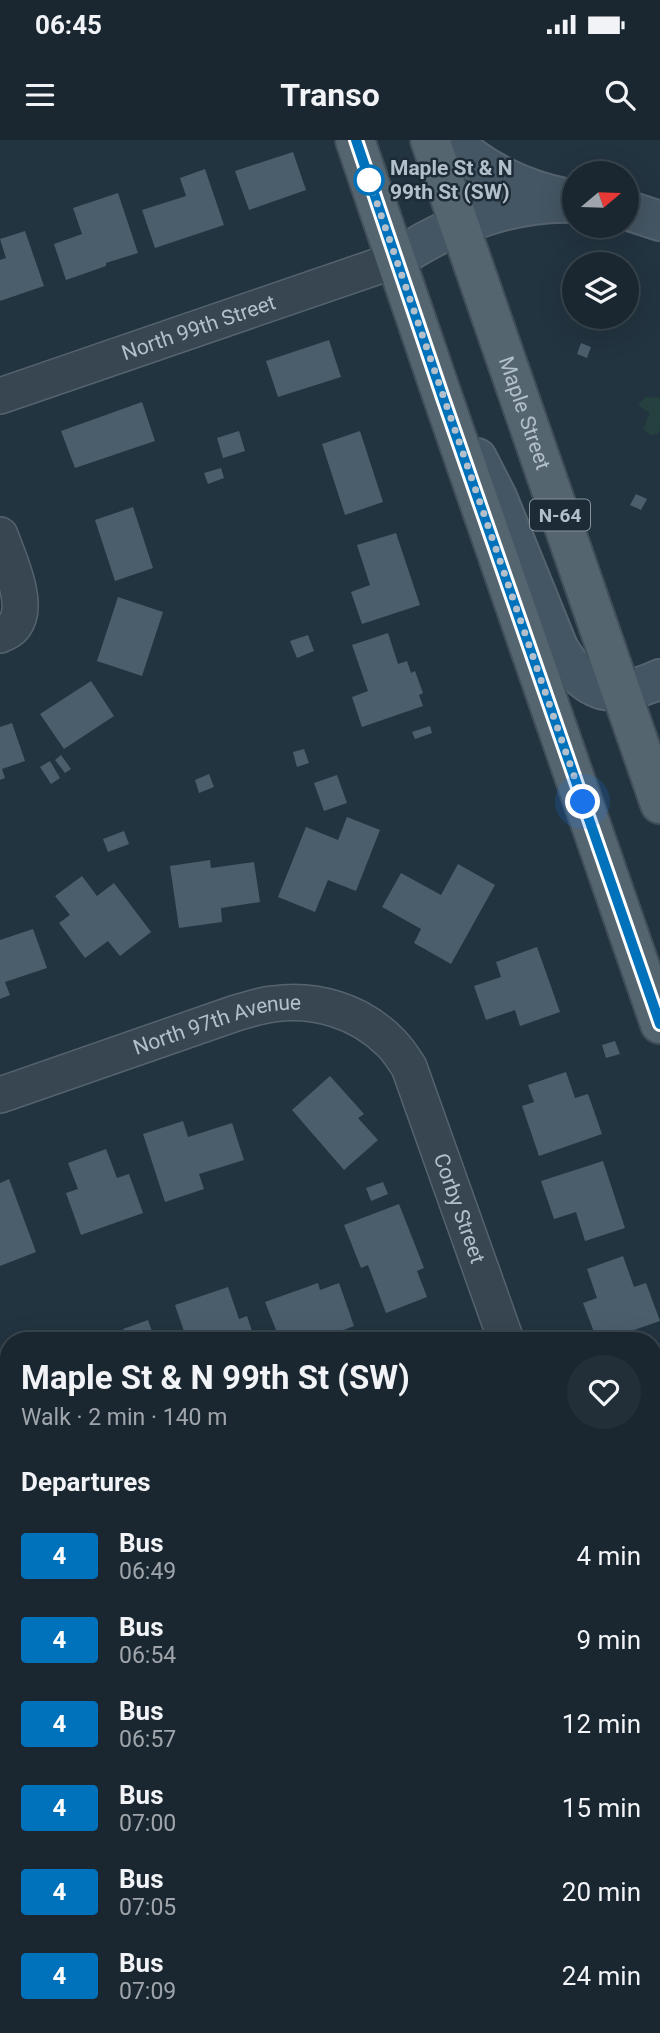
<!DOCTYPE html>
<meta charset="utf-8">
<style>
:root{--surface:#1a2730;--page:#232f38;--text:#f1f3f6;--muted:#9fa5ab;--line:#38444c}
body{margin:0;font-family:Roboto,sans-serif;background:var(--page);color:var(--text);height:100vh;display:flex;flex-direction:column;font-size:26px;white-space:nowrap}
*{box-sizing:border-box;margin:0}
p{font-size:23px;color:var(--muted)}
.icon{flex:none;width:38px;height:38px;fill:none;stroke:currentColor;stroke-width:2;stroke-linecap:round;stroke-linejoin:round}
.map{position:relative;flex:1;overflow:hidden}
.panel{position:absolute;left:0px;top:1192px;width:662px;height:702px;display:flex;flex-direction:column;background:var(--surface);border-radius:28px 28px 0 0;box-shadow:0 7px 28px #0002,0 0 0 2px var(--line)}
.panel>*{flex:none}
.badge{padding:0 14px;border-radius:5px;font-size:24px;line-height:46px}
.needle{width:46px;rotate:71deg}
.tools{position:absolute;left:562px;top:21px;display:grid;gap:14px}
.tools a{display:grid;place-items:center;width:77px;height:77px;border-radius:50%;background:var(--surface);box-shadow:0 7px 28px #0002,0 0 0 2px var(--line);font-size:35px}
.you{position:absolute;width:35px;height:35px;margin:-18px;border:5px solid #fff;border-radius:50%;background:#1a73e8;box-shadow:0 0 0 10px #1a73e833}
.map>.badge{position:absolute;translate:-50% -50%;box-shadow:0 0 0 4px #fff}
h2{padding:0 21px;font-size:26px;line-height:63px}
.round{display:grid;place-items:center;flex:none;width:74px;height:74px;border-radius:37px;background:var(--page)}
.head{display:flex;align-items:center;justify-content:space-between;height:119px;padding:0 21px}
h1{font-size:33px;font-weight:700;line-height:52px}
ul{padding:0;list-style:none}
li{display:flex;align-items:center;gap:21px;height:84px;padding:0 21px}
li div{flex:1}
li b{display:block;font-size:26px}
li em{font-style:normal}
li .badge{min-width:77px;font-weight:700;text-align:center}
.status{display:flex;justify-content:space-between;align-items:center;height:49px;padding:0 35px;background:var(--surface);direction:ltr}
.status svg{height:19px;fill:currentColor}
header{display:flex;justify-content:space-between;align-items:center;height:91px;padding:0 21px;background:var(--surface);font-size:32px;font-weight:700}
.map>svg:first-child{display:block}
.green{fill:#25413f}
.building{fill:#4b5e6b}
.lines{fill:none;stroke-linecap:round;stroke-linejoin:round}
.street-casing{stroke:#55636e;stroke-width:38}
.secondary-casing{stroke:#55636e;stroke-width:42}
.primary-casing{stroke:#404f59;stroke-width:42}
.street{stroke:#374650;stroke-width:35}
.secondary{stroke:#445563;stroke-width:38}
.primary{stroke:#556570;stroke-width:38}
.line-casing{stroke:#fff;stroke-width:16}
.line{stroke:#0072bc;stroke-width:10}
.walk{stroke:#b3c0cb;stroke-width:7;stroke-dasharray:0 12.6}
.stop-dot{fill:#fff;stroke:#0072bc;stroke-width:3.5}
.labels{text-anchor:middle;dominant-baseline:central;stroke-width:5;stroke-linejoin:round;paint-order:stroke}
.shield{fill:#1c2b35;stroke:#86939e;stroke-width:2}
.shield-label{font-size:19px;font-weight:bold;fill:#b3c0cb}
.stop-label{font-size:21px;font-weight:bold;fill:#b3c0cb;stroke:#1c2b35;text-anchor:start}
.street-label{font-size:21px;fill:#b3c0cb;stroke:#1c2b35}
</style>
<div class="status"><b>06:45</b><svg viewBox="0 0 49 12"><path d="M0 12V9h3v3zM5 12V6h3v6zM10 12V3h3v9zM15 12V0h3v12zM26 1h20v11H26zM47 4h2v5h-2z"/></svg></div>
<header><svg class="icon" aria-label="menu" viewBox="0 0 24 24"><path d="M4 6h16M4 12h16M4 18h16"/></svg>Transo<svg class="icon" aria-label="search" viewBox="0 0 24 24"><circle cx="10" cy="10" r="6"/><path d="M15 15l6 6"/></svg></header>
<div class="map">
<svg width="660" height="1893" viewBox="0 0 660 1893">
<rect width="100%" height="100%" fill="#223440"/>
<!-- green -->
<path class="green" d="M646,257L660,258V291L657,294L651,295L643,289L650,273L638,265Z"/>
<!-- building -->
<g class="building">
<path d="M293,12L306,50L249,70L235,31Z"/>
<path d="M205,29L224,85L155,108L142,70L186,56L180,38Z"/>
<path d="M118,53L138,113L106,123V126L66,140L54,104L82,94L73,68Z"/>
<path d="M25,91L44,146L0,161V120L6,118L0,99Z"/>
<path d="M329,200L341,237L278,257L266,221Z"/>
<path d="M581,203L591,207L587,218L577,214Z"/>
<path d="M142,262L155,301L75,328L61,291Z"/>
<path d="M239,291L245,311L223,318L217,298Z"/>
<path d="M360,291L383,362L345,375L322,304Z"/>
<path d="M221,328L224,338L208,344L204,333Z"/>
<path d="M636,354L647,359L641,370L630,365Z"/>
<path d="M133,367L153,428L115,441L95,380Z"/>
<path d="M396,393L420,465L362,484L351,452L370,445L357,405Z"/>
<path d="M118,457L163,472L142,536L97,521Z"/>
<path d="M388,493L398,524L407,521L411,533L415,531L423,553L419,555L423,566L362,587L352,557L368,551L352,505Z"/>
<path d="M308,495L314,511L297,518L290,501Z"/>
<path d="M91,541L114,576L64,609L40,574Z"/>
<path d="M12,583L25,621L2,629L5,638L0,640V587Z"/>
<path d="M430,586L432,593L415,599L412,592Z"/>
<path d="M304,609L309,623L297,627L293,612Z"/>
<path d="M61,615L71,629L65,633L55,620Z"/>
<path d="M50,621L60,638L51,644L40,627Z"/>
<path d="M209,634L214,647L199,653L195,640Z"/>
<path d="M337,635L347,663L324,671L314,643Z"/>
<path d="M347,677L380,690L356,751L328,740L315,772L278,757L306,687L338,700Z"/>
<path d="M124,691L129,704L108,712L103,699Z"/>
<path d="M210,720L211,728L254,722L260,762L221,768L222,782L179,788L170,726Z"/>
<path d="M458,724L495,745L451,824L414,803L421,789L382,767L401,733L441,755Z"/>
<path d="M82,736L97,756L114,743L151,792L120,816L108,801L85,818L59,783L70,775L55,756Z"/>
<path d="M33,789L47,828L5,842L10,855L0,859V800Z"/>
<path d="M537,807L560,872L520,886L515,870L486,880L474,846L501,837L496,822Z"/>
<path d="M615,901L620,914L606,918L602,905Z"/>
<path d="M566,932L575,958L588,954L602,994L539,1016L522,966L534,962L528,945Z"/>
<path d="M330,936L364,974L358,978L378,1000L344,1030L292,970Z"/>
<path d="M183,981L188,997L232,983L244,1020L199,1034L204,1049L165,1062L143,994Z"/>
<path d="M106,1009L117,1038L129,1034L143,1073L81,1095L66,1053L78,1049L68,1023Z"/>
<path d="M603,1021L625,1088L585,1101L576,1072L554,1079L541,1041Z"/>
<path d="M9,1039L36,1112L0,1126V1043Z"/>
<path d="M383,1042L388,1054L371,1061L366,1048Z"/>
<path d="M399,1064L424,1128L417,1131L427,1157L386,1173L368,1125L361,1128L344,1085Z"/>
<path d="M623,1116L634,1147L646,1143L660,1181L605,1200H597L583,1163L597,1158L587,1129Z"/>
<path d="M318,1143L320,1150L339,1143L354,1186L317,1200H297L295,1197L280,1200L265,1162Z"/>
<path d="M228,1147L239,1179L247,1176L255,1200H213L212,1198L205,1200H187L175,1165Z"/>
<path d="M148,1180L155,1200H127L123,1189Z"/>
<path d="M9,1221V1301L6,1302L0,1286V1264H2L0,1258V1224Z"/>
<path d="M653,1225L660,1245V1286L653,1289Z"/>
<path d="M660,1313V1383L653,1363V1316Z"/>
<path d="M9,1814V1827L1,1829L0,1816Z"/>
<path d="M106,1885H175L174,1893H135L106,1890Z"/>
<path d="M361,1885H413L414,1886L403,1893H366Z"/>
</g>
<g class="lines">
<defs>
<g id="street">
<path id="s1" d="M0,256L396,120"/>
<path d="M0,395C8,418 31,465 14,486C11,490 5,493 0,495"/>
<path id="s2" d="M0,955L236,873C248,870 261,865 273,864C315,858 359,871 389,901C397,908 403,918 409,927L506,1200"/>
<path d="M0,1396L9,1393"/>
<path d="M653,1633L660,1654"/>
<path d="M653,1868L660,1865"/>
<path d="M282,1885L287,1893"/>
<path d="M590,1893L607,1885"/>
</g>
<g id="secondary">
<path d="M451,0C481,30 524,50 565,58"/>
<path d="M626,70L660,81"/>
<path d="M396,120C444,86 514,60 574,63"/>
<path d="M477,318L497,357L558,507C584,553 611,562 660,539"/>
</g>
<g id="primary">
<path d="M355,0L443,258L660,884"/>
<path id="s3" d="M430,0L660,664"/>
</g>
</defs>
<!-- street casing -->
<use href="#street" class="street-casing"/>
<!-- secondary casing -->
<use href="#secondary" class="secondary-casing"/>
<!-- primary casing -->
<use href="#primary" class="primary-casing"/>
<!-- street -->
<use href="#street" class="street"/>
<!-- secondary -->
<use href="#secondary" class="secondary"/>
<!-- primary -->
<use href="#primary" class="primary"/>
</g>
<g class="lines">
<defs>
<path id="line" d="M356,0L443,258L660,884"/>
</defs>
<!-- line casing -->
<use href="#line" class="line-casing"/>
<!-- line -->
<use href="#line" class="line"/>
<!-- walk -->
<path class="walk" d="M369,40L583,662"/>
</g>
<!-- markers -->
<circle class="stop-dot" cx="369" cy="40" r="14"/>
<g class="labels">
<!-- shield labels -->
<rect class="shield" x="530" y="359.5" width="60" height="31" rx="5"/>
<g class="shield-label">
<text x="560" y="375">N-64</text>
</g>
<!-- stop labels -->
<g class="stop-label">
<text x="390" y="28">Maple St &amp; N<tspan x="390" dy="24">99th St (SW)</tspan></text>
</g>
<!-- street labels -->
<g class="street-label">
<text stroke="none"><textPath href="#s1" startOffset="210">North 99th Street</textPath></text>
<text stroke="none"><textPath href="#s3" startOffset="289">Maple Street</textPath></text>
<text stroke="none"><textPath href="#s2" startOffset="229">North 97th Avenue</textPath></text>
<text stroke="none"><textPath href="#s2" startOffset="597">Corby Street</textPath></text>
</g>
</g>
</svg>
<div class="tools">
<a><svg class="needle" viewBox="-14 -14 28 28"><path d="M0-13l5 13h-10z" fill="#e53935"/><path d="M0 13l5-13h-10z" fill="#9fa5ab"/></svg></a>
<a><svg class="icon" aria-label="layers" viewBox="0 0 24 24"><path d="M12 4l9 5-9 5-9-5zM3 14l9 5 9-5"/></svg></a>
</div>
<div class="you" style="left:583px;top:662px"></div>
<section class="panel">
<div class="head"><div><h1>Maple St &amp; N 99th St (SW)</h1><p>Walk · 2 min · 140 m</p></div><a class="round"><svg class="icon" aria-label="heart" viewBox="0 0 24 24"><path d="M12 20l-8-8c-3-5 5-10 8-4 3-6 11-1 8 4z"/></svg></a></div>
<h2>Departures</h2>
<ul>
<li><span class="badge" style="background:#0072bc;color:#fff">4</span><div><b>Bus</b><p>06:49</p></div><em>4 min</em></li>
<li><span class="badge" style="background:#0072bc;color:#fff">4</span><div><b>Bus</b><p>06:54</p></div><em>9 min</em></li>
<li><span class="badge" style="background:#0072bc;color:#fff">4</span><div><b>Bus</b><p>06:57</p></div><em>12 min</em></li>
<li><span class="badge" style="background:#0072bc;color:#fff">4</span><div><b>Bus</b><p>07:00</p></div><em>15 min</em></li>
<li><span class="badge" style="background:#0072bc;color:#fff">4</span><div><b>Bus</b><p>07:05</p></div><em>20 min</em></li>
<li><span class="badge" style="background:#0072bc;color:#fff">4</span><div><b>Bus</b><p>07:09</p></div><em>24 min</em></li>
</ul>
</section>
</div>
